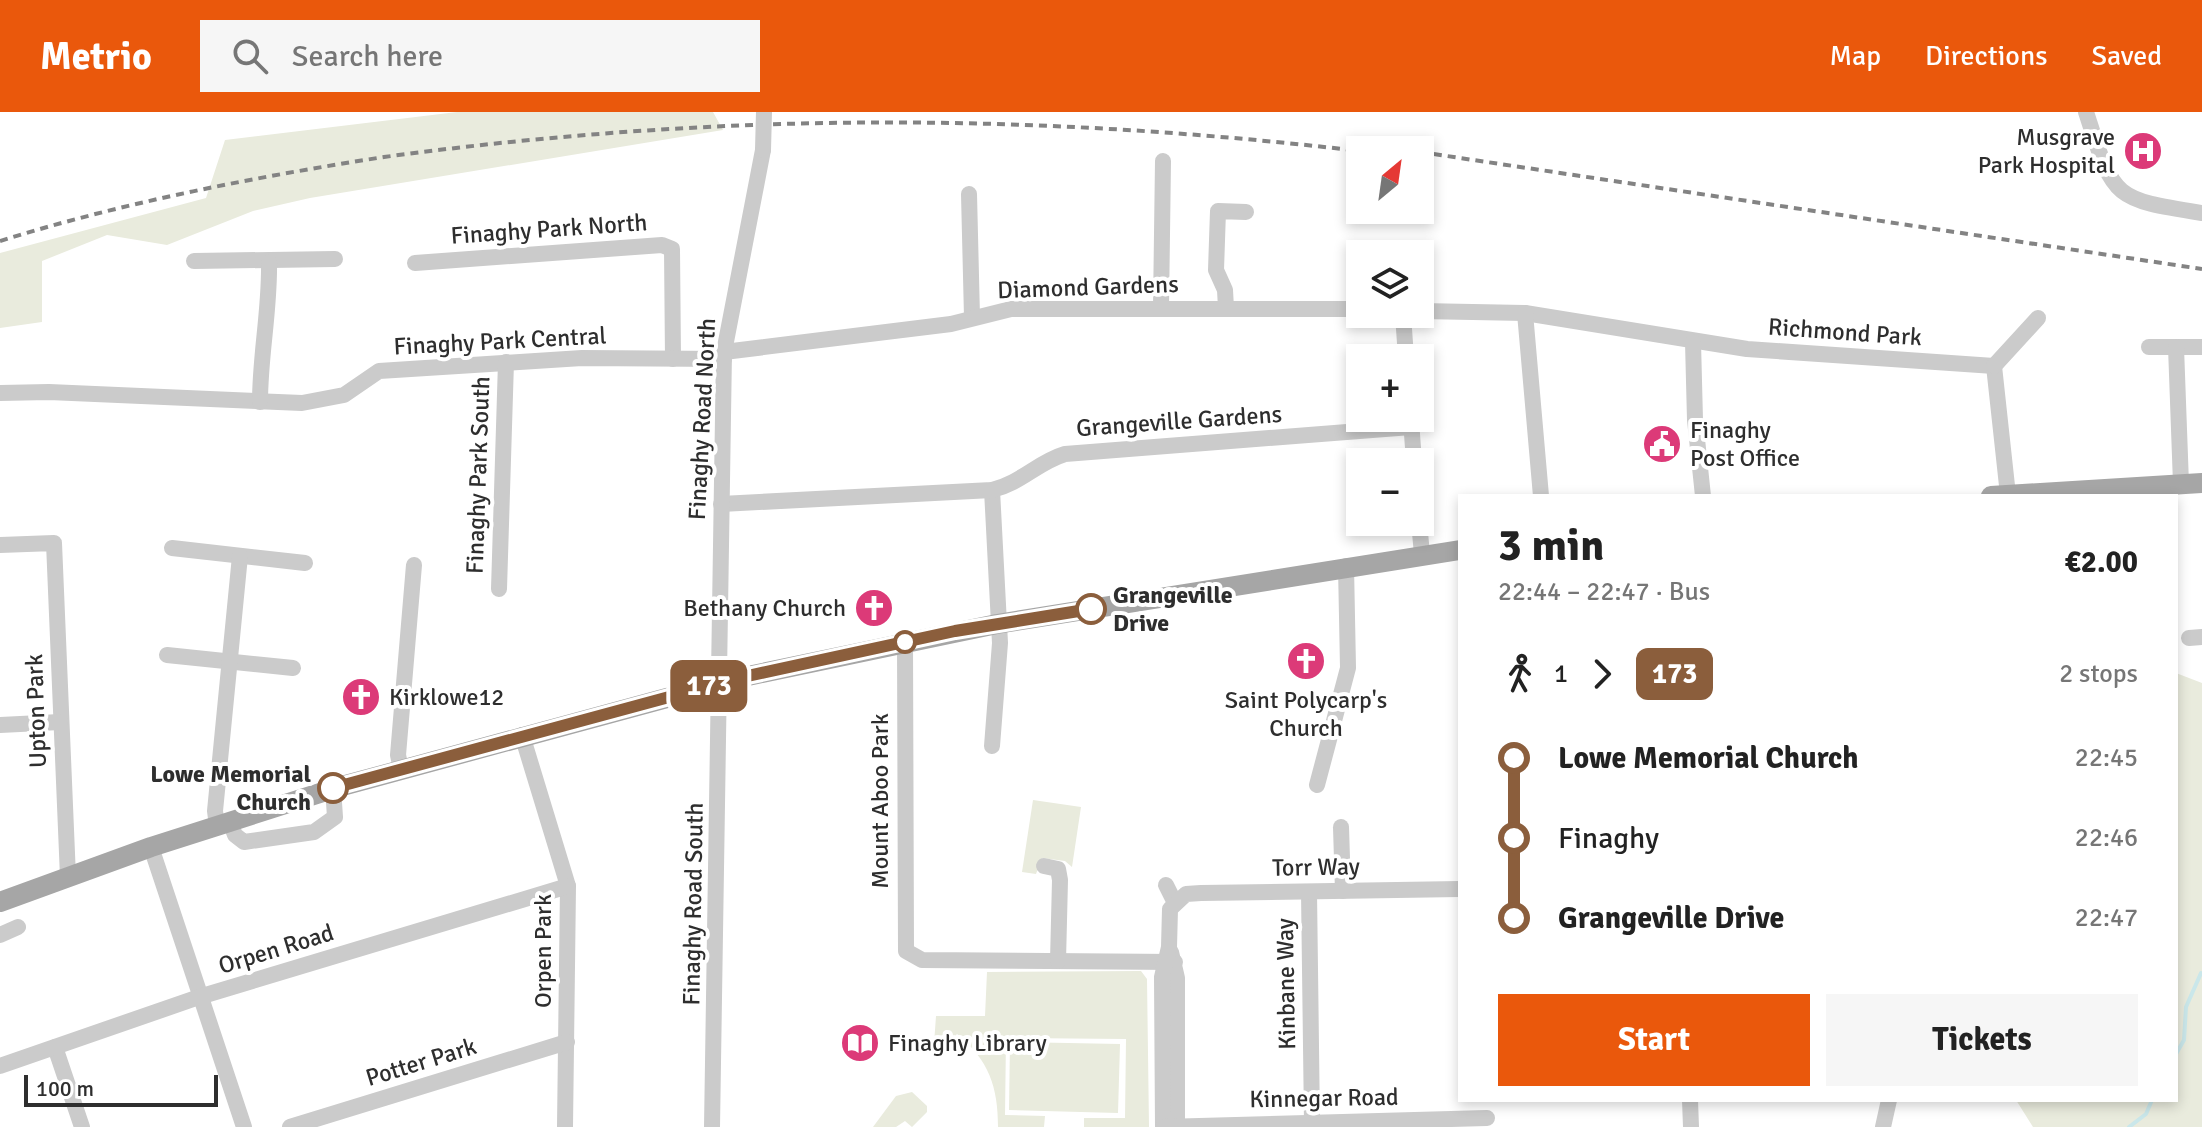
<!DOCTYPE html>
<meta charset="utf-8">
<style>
:root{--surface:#fff;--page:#f6f6f6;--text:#222;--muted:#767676;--accent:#ea580c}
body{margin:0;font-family:Signika,sans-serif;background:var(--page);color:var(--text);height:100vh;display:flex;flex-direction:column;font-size:30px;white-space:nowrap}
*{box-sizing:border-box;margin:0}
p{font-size:26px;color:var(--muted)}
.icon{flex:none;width:44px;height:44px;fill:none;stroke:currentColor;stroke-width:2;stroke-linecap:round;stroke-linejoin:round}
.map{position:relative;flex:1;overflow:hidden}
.panel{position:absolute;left:1458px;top:382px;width:720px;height:608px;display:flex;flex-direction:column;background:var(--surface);border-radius:0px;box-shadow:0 4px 12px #0003}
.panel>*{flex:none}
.badge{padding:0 16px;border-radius:12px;font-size:28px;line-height:52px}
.needle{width:52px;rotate:29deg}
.controls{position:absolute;left:1346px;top:24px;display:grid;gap:16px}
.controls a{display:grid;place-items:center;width:88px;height:88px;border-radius:0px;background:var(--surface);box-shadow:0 4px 12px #0003;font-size:40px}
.scale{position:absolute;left:24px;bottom:20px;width:194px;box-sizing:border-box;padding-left:8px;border:4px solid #2e2e2e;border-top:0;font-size:22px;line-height:28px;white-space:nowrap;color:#2e2e2e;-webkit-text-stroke:6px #fff;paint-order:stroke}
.map>.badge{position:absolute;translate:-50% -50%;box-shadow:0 0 0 4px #fff}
.legs{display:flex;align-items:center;gap:12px;height:88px;padding:0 40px;font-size:26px}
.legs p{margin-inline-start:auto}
.summary{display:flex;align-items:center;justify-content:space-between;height:136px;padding:0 40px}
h1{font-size:44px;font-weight:700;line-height:60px}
.cta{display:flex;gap:16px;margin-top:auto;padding:16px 40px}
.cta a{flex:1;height:92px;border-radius:0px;background:var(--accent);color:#fff;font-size:32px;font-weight:700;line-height:92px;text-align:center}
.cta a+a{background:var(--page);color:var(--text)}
ul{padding:0 40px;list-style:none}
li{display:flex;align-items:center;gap:28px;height:80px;font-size:30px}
li i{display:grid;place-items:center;width:12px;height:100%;margin:0 10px;background:currentColor}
li i::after{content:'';width:20px;height:20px;margin:-10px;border:6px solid;border-radius:50%;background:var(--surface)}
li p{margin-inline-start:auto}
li:first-child i{background:linear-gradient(#0000 50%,currentColor 0)}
li:last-child i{background:linear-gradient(currentColor 50%,#0000 0)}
header{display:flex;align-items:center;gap:48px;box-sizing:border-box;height:112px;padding:0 40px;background:var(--accent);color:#fff}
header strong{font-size:38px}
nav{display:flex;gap:44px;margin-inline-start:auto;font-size:28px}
.search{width:560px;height:72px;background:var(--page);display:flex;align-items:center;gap:20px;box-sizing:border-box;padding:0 28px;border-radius:0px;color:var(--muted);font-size:30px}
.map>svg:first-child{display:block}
.green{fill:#e9ebdd}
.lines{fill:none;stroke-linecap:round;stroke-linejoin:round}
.stream{stroke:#cae7ea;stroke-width:4}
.minor{stroke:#cbcbcb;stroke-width:16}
.major{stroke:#a6a6a6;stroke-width:20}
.rail{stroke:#838383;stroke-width:4;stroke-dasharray:8 6;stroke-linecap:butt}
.minor-bridge{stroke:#cbcbcb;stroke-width:16}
.line-1-casing{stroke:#fff;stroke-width:18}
.line-1{stroke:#8b5e3c;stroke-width:12}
.stop-1-dot{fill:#fff;stroke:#8b5e3c;stroke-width:4}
.labels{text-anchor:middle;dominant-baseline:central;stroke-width:8;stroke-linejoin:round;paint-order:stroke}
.poi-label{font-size:24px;fill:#2e2e2e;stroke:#fff;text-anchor:start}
.street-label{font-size:24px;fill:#2e2e2e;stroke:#fff}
.stop-label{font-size:24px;font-weight:bold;fill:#2e2e2e;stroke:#fff;text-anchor:start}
</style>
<header>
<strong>Metrio</strong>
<div class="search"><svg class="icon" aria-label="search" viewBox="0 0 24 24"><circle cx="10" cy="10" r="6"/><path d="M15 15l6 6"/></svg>Search here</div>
<nav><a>Map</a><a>Directions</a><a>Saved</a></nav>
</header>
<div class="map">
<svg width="2202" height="1015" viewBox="0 0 2202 1015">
<rect width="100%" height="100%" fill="#fff"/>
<!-- green -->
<g class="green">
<path d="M457,0H713L723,18L310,86L253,99L167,133L107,123L42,149V210L0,216V141L206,86L225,28Z"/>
<path d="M2176,561L2202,571V1015H2033L2016,988H2176Z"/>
<path d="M1033,688L1081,695L1072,755L1065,749L1042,746L1036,762L1022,760Z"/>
<path d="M1141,859L1147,867L1149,1015H1084V1006H1125L1126,927L1006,926L1005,1003L1045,1004L1044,1015H998C998,975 989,948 957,922L951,929L945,927L933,946L936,904H985L987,860Z"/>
<path d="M1010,930L1120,932L1118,1001L1009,998Z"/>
<path d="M912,980L927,994V1000L912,1015L905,1009L896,1015H873L896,984Z"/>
</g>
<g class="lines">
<!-- stream -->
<g class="stream">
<path d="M2176,942L2184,928L2186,895L2201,861"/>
<path d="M2129,1015L2146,1002L2152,988"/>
</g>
<!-- minor -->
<g class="minor">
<path d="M2086,0C2114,86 2111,87 2202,101"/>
<path d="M969,82L972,205"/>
<path d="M194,149L335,147"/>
<path d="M415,151L662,133L672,137L673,247"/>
<path d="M1161,195L1163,49"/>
<path d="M1226,196L1225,178L1216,158L1218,99L1246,100"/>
<path d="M1420,199L1525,201L1747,237L1994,254"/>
<path d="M1525,201L1541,384"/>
<path d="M1403,202L1406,246"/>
<path d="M1693,230L1695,308L1703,384"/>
<path d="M2149,235H2202"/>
<path d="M2176,235L2181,372"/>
<path d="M724,240L951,212L1011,197H1360"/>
<path d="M1994,254L2008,383"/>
<path d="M1994,254L2038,206"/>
<path d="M0,281L49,280L302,291L344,283L379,259L582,246L724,247"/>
<path d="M260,290C260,242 270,198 269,150"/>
<path d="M1411,308L1414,350"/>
<path d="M992,378L1000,531L992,634"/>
<path d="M721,392L992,378C1021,371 1038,350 1065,342L1411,315"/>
<path d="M1419,410L1422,442"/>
<path d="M0,433L54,431L68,765"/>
<path d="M172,436L305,451"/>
<path d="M499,477L506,250"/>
<path d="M2189,526L2202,525"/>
<path d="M905,530L906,839L922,848L1175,850"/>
<path d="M167,543L293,556"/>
<path d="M0,613L60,610"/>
<path d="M522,623L568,774L565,1015"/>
<path d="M401,657L398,643L414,453"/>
<path d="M1317,673L1348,556L1346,454"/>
<path d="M230,710L235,723L244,730L314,720L335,705L333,676"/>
<path d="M217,714L215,699L240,444"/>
<path d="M1341,715L1343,779"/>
<path d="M151,735L244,1015"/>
<path d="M1044,754L1058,757L1060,768L1058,849"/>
<path d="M1166,773L1174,789"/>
<path d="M1309,780L1312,1011"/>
<path d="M0,823L18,815"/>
<path d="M1171,840L1177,866V1015"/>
<path d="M55,935L82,1015"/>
<path d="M0,954L199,885L568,774"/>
<path d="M1690,988L1691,1015"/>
<path d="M290,1015L567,930"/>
<path d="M712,1015L724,240L763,38"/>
<path d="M1163,1015L1162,865L1169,835L1170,797L1186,782L1201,781L1460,777"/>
<path d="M1163,1015L1487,1006"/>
<path d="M1883,1015L1889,988"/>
</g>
<!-- major -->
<g class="major">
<path d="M1991,384L2202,371"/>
<path d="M0,790L151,735L342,674L748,564L997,512L1460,438"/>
</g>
<!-- rail -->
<g class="rail">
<path d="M1350,30L1409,38"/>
<path d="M1420,40L2202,157"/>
<path d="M0,129C125,90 255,65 384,45C717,0 1026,0 1360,39"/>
</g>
<!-- minor-bridge -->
<path class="minor-bridge" d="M763,38L764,0"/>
</g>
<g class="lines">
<defs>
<path id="line-1" d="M333,676L743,565L955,519L1091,497"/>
</defs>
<!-- line-1 casing -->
<use href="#line-1" class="line-1-casing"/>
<!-- line-1 -->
<use href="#line-1" class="line-1"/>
</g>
<!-- icons -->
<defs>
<symbol id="hospital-disc" viewBox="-11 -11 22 22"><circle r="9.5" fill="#dc3a78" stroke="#fff"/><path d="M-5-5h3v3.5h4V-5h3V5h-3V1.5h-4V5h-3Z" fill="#fff"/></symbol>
<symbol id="civic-disc" viewBox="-11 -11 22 22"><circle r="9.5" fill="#dc3a78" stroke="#fff"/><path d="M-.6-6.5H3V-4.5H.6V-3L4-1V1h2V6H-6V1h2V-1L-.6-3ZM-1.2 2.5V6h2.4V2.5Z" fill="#fff"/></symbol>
<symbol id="church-disc" viewBox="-11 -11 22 22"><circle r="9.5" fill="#dc3a78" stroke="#fff"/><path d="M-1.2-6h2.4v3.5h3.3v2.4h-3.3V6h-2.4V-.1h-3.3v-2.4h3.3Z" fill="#fff"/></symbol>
<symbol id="library-disc" viewBox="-11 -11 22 22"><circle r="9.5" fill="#dc3a78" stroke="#fff"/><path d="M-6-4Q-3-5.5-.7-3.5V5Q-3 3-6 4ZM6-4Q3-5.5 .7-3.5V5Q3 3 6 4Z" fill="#fff"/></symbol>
</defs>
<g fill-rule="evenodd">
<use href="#hospital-disc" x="2121" y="17" width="44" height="44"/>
<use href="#civic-disc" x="1640" y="310" width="44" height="44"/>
<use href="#church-disc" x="852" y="474" width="44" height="44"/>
<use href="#church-disc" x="1284" y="527" width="44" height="44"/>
<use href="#church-disc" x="339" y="563" width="44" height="44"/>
<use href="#library-disc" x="838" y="909" width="44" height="44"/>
</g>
<!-- markers -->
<g class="stop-1-dot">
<circle cx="1091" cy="497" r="14"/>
<circle cx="905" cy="530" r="10"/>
<circle cx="333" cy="676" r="14"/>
</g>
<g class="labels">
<!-- poi labels -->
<g class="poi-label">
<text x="2115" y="25" text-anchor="end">Musgrave<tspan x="2115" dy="28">Park Hospital</tspan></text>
<text x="1690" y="318">Finaghy<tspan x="1690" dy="28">Post Office</tspan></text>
<text x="846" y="496" text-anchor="end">Bethany Church</text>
<text x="389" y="585">Kirklowe12</text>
<text x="1306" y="588" text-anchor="middle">Saint Polycarp's<tspan x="1306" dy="28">Church</tspan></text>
<text x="888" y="931">Finaghy Library</text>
</g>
<!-- street labels -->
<g class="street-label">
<text transform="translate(549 117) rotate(-4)">Finaghy Park North</text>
<text transform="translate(1088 175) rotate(-2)">Diamond Gardens</text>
<text transform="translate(1845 220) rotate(4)">Richmond Park</text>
<text transform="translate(500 229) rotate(-3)">Finaghy Park Central</text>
<text transform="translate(702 307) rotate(-87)">Finaghy Road North</text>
<text transform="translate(1179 309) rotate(-4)">Grangeville Gardens</text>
<text transform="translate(478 363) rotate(-88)">Finaghy Park South</text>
<text transform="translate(36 599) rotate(-92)">Upton Park</text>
<text transform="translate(880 689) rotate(-90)">Mount Aboo Park</text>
<text transform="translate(1316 755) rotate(-1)">Torr Way</text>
<text transform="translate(693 792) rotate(-89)">Finaghy Road South</text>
<text transform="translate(276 837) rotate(-17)">Orpen Road</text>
<text transform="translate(543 839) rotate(-90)">Orpen Park</text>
<text transform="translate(1286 872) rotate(-91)">Kinbane Way</text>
<text transform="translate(421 950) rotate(-17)">Potter Park</text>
<text transform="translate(1324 986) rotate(-1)">Kinnegar Road</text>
</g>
<!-- stop labels -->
<g class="stop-label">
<text x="1113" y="483">Grangeville<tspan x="1113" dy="28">Drive</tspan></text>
<text x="311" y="662" text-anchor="end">Lowe Memorial<tspan x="311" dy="28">Church</tspan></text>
</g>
</g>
</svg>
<div class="controls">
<a><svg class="needle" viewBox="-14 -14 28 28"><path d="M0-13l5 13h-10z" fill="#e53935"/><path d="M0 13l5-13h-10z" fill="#767676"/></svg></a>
<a><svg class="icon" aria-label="layers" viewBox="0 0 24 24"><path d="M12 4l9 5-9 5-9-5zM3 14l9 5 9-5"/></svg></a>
<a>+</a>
<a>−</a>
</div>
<div class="scale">100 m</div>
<b class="badge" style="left:709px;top:574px;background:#8b5e3c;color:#fff">173</b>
<section class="panel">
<div class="summary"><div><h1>3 min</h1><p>22:44 – 22:47 · Bus</p></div><b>€2.00</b></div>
<div class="legs"><svg class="icon" aria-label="walk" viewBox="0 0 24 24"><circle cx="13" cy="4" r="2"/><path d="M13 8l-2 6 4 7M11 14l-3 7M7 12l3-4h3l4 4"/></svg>1<svg class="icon" aria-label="forward" viewBox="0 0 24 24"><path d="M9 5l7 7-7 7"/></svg><b class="badge" style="background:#8b5e3c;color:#fff">173</b><p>2 stops</p></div>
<ul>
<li><i style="color:#8b5e3c"></i><b>Lowe Memorial Church</b><p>22:45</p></li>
<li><i style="color:#8b5e3c"></i><span>Finaghy</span><p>22:46</p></li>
<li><i style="color:#8b5e3c"></i><b>Grangeville Drive</b><p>22:47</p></li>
</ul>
<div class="cta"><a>Start</a><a>Tickets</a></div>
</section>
</div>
